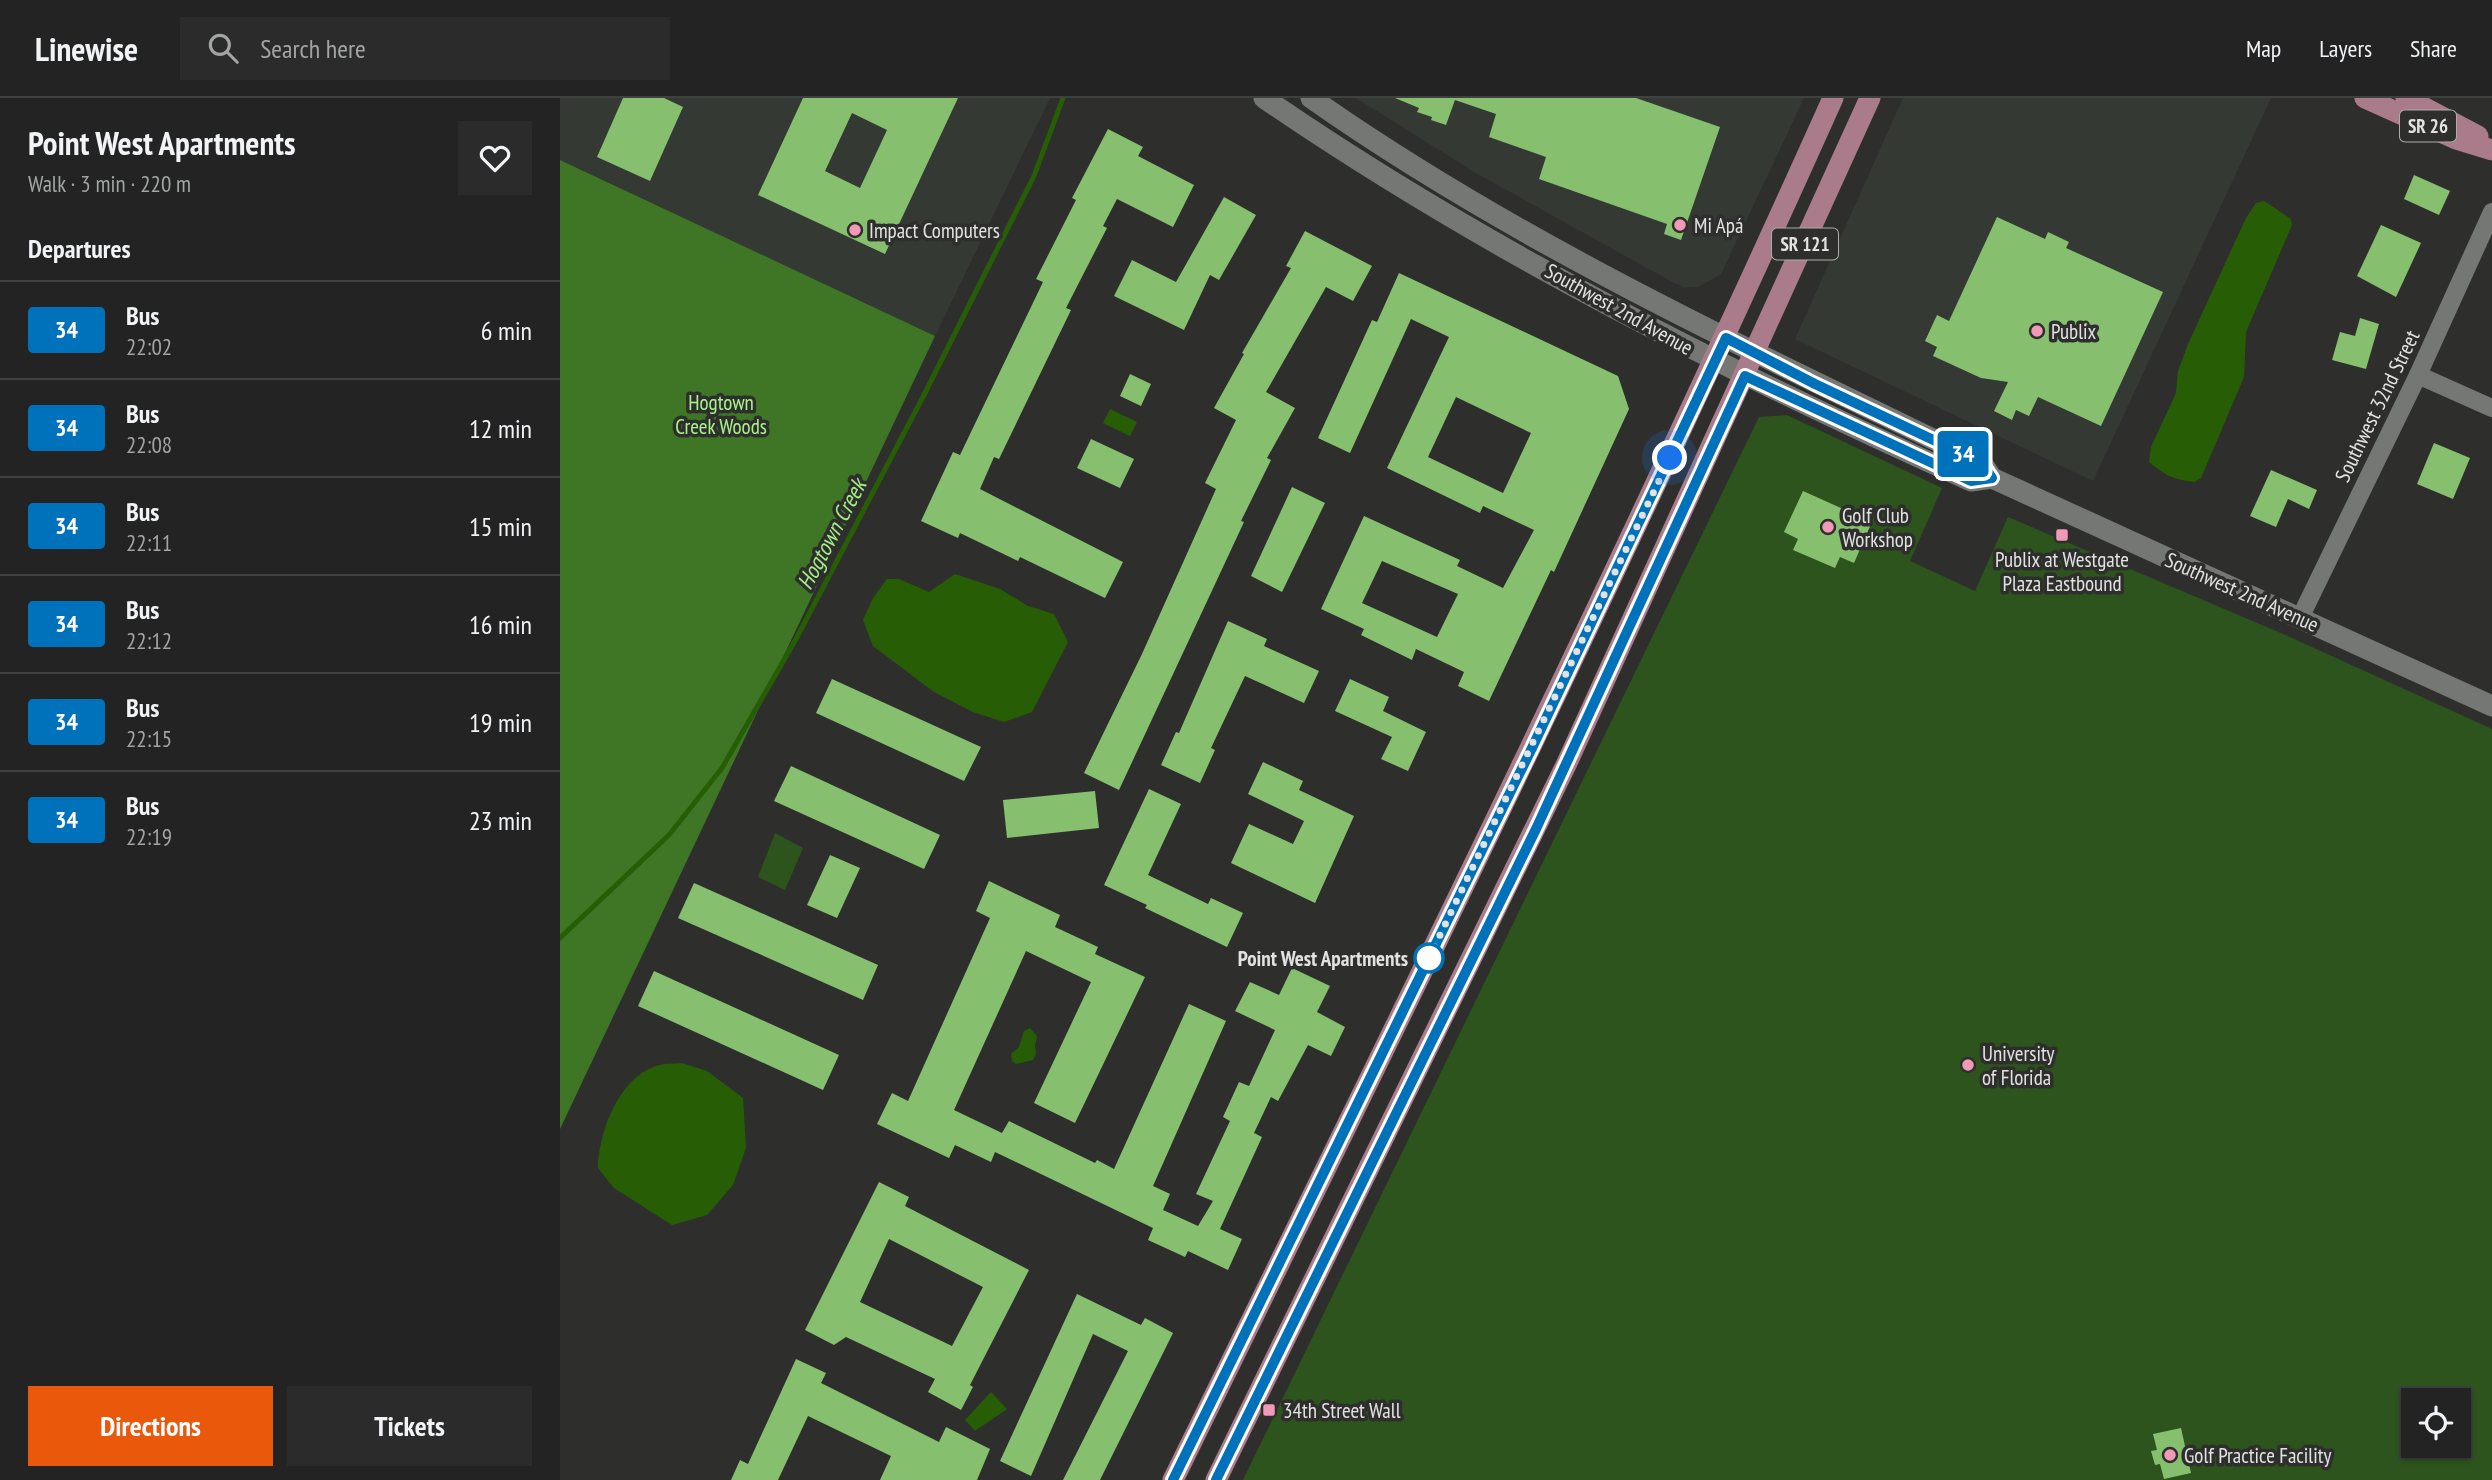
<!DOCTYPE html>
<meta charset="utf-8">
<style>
:root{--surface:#222322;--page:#2a2b2a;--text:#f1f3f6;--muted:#a2a4a5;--line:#3f4040;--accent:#ea580c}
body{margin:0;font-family:"PT Sans Narrow",sans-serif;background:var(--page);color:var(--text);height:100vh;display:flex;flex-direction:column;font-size:26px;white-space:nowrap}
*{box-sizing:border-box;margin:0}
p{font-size:23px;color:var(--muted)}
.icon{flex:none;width:38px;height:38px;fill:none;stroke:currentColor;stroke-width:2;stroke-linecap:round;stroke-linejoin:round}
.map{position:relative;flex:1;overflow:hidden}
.sheet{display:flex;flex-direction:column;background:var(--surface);width:560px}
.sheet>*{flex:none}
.badge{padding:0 14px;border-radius:5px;font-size:24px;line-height:46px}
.fabs{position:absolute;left:1841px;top:1290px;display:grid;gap:14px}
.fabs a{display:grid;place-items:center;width:70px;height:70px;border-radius:0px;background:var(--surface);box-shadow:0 2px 5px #0004,0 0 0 2px var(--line);font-size:35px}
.you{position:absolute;width:35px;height:35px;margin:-18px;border:5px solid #fff;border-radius:50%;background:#1a73e8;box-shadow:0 0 0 10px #1a73e833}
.map>.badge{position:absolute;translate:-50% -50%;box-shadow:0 0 0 4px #fff}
h2{padding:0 28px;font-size:26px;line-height:63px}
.round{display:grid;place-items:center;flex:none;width:74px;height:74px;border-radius:0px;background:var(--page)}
.headline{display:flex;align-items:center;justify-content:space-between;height:119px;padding:0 28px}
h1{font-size:33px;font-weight:700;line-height:52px}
.button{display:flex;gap:14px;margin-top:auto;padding:14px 28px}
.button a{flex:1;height:80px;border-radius:0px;background:var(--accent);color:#fff;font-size:28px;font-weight:700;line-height:80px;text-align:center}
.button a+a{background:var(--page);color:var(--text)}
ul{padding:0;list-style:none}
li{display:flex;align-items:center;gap:21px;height:98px;padding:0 28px;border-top:2px solid var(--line)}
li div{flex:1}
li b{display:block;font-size:26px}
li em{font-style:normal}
li .badge{min-width:77px;font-weight:700;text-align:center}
header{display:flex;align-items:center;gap:42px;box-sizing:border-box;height:98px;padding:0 35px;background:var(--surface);border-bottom:2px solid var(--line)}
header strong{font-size:33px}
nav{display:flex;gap:38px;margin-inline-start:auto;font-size:24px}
.search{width:490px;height:63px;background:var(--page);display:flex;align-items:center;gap:18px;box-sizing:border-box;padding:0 24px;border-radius:0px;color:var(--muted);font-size:26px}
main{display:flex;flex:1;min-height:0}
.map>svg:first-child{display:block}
.built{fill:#353933}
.green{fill:#2d541c;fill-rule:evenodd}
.forest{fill:#3e7625}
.water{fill:#275e05}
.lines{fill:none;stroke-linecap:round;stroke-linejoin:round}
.stream{stroke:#275e05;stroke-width:5}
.building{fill:#86c06f;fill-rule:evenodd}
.street{stroke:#757774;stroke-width:18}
.secondary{stroke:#757774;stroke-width:21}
.primary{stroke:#aa7b8a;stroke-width:21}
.line-casing{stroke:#fff;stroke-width:16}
.line{stroke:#0072bc;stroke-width:10}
.walk{stroke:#e1e2e1;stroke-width:7;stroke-dasharray:0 12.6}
.poi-dot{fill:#f09ab7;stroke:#2e2f2d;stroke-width:2.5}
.stop-dot{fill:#fff;stroke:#0072bc;stroke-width:3.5}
.labels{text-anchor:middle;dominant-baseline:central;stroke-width:7;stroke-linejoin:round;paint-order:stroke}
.shield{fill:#2e2f2d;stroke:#abacab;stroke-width:2}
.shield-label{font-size:19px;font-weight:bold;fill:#e1e2e1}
.poi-label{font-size:21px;fill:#e1e2e1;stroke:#2e2f2d;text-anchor:start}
.street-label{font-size:21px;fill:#e1e2e1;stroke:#2e2f2d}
.park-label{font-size:21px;fill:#a8f48a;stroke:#2e2f2d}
.stop-label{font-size:21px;font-weight:bold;fill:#e1e2e1;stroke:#2e2f2d;text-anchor:end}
.water-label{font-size:23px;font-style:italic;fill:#a3ef85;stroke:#2e2f2d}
</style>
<header>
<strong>Linewise</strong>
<div class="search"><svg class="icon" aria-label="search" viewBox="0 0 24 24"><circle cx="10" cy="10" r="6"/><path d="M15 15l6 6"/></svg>Search here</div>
<nav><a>Map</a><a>Layers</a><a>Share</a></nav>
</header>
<main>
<section class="sheet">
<div class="headline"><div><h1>Point West Apartments</h1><p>Walk · 3 min · 220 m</p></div><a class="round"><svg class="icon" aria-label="heart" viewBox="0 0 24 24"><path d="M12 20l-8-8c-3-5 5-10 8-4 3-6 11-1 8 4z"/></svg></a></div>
<h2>Departures</h2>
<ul>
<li><span class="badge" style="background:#0072bc;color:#fff">34</span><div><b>Bus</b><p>22:02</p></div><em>6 min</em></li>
<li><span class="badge" style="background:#0072bc;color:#fff">34</span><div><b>Bus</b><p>22:08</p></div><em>12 min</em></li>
<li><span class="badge" style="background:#0072bc;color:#fff">34</span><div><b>Bus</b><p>22:11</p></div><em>15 min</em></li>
<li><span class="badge" style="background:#0072bc;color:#fff">34</span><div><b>Bus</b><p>22:12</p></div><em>16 min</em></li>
<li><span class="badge" style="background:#0072bc;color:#fff">34</span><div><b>Bus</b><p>22:15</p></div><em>19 min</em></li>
<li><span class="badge" style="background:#0072bc;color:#fff">34</span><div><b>Bus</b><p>22:19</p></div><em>23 min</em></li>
</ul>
<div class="button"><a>Directions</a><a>Tickets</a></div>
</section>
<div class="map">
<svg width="1932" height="1382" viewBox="0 0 1932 1382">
<rect width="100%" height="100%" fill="#2e2f2d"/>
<!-- built -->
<g class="built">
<path d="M0,0H490L375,238L0,62Z"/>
<path d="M796,0H1244L1161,176L1138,189H1124L1114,185L916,75Z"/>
<path d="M1343,0H1711L1533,383L1235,241Z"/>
</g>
<!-- green -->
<g class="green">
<path d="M1227,317L1382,390L1350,463L1415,493L1448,419L1723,536L1932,631V1382H683L1199,319ZM1853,1302H1899V1348H1853Z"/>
<path d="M215,735L243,750L225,792L198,779Z"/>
</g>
<!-- forest -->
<path class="forest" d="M0,62L375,238L0,1031Z"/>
<!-- water -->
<g class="water">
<path d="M1704,103L1731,121L1732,127L1686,234L1684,279L1641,380L1634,384C1615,382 1604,377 1589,364L1591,349L1616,295L1618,273L1628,246L1686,120L1696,105Z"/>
<path d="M550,311L577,324L570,338L543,325Z"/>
<path d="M395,476L440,491L468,508L494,516L508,544L472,614L444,624L413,614L374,594L313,548L303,522L313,500L327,481H339L369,494Z"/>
<path d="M470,930L477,938L475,948L476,956L473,962L456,966L452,963L451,956L459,949L464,933Z"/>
<path d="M122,965L147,973L183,1000L186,1050L173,1087L147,1117L112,1127L54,1090L38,1070C39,1034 59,977 100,967C106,965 115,966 122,965Z"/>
<path d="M431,1294L447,1311L415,1333L405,1322Z"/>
</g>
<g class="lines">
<!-- stream -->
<path class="stream" d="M0,840L109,737L162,670L236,541L364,297L474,78L503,0"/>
</g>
<!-- building -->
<g class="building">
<path d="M63,0H104L123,9L90,83L37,59Z"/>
<path d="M243,0H398L325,156L198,97ZM292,15L327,32L300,90L265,73Z"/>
<path d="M835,0H1076L1160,29L1121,142L1104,136L1107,126L979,81L986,59L929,39L936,16L895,2L886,27L871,22L872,19L857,14L859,10Z"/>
<path d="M548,31L583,49L578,58L634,87L613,129L557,101L543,128L547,130L506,210L511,212L439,361L434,359L420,391L563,464L545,500L460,459L458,463L400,435L398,440L361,423L393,354L400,357L483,184L476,181L516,102L512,100Z"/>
<path d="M1854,77L1890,93L1879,117L1844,101Z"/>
<path d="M664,99L696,117L659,182L650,177L624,232L554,198L572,162L616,184Z"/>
<path d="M1437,119L1485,141L1488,134L1509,144L1506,150L1603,194L1541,328L1478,299L1469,318L1456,312L1452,322L1434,313L1448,284L1421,280L1373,258L1377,249L1365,243L1377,217L1389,223Z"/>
<path d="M1821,127L1861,145L1836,199L1797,178Z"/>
<path d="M745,133L812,168L793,203L766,189L706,294L735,310L707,360L711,362L681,423L684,424L559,692L524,675L582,556L656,391L645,385L676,322L654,310L684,256L682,255L731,170L726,168Z"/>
<path d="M839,175L1058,278L1069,311L994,474L991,472L929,603L898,588L904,574L856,551L852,562L801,537L804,531L761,511L804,418L900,462L897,468L943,490L974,432L923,408L920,415L827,370L889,239L851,221L790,355L758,340L812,222L817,224ZM896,299L971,335L943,395L868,359ZM822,463L898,496L877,539L802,505Z"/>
<path d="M1800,220L1819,226L1806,271L1772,262L1780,234L1795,238Z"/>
<path d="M570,276L591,286L581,308L560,298Z"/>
<path d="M531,341L574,361L560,390L517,370Z"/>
<path d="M1874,345L1910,360L1893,401L1857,386Z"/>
<path d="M1711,372L1757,392L1749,411L1728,401L1716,429L1690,418Z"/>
<path d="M732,389L765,405L722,494L691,478Z"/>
<path d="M1243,393L1312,424L1294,465L1280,459L1275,470L1233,452L1238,441L1224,434Z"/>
<path d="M668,523L707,541L704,548L759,573L744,605L685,578L651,650L655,652L640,685L601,667L616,634L619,635Z"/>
<path d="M272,581L421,649L404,683L256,615Z"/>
<path d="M790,581L829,599L823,613L866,634L848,673L821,661L832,639L775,613Z"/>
<path d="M703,664L743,683L739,692L794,718L755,805L671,765L689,726L733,746L744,723L688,696Z"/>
<path d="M231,668L380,737L364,771L214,703Z"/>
<path d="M589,691L621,706L588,777L648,806L651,800L683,815L667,849L585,810L587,807L544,787Z"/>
<path d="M535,693L539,730L447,740L443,702Z"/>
<path d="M270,757L300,770L277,820L247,807Z"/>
<path d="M429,783L500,817L495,829L538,849L535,856L585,879L515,1025L474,1005L531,884L466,853L394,1012L442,1035L449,1023L535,1065L537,1062L554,1071L629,906L666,923L593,1088L610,1096L603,1112L638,1128L653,1103L636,1096L670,1023L663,1019L679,984L689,988L715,932L675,913L690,884L719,897L732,870L770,888L757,914L785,929L771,958L748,947L718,1003L711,999L694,1035L702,1039L660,1131L682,1141L668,1172L628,1153L625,1159L588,1142L593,1130L435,1054L431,1064L395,1047L389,1060L317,1026L332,995L348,1003L430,820L416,813Z"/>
<path d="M134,785L318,867L303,902L118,820Z"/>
<path d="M94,873L279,957L263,992L78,908Z"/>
<path d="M319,1084L349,1099L345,1108L469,1172L410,1287L413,1289L401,1312L368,1294L375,1281L286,1239L274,1247L245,1232ZM329,1141L423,1189L392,1248L300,1204Z"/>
<path d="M517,1196L581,1227L585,1220L613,1235L540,1382H503L568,1253L533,1236L471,1378L440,1363Z"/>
<path d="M236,1261L266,1275L261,1285L379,1344L386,1329L430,1351L417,1382H320L331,1358L248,1318L218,1382H171L180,1362L188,1366Z"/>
<path d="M1621,1330L1631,1375L1604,1381L1600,1366L1595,1367L1591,1353L1597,1352L1593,1336Z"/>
</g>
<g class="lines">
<!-- street -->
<g class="street">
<path d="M1858,277L1932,310"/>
<path d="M1740,520L1858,277L1932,114"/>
</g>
<!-- secondary -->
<g class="secondary">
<path d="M704,0C925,152 1167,273 1411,383L1432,380"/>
<path d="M751,0C960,147 1193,253 1422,365L1432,380L1932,608"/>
</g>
<!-- primary -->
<g class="primary">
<path d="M1805,0L1896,41L1932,52"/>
<path d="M1846,0L1918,38"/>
<path d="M613,1382C838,924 1064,466 1273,0"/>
<path d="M656,1382L1006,667L1310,0"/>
</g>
</g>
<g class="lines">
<defs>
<path id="line" d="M613,1382L972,650L1166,240L1255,286L1422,365L1432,380L1411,383L1185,278L976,731L656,1382"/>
</defs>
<!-- line casing -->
<use href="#line" class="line-casing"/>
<!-- line -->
<use href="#line" class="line"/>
<!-- walk -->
<path class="walk" d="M869,860L1110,360"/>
</g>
<!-- markers -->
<g class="poi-dot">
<circle cx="1120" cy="127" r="7"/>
<circle cx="295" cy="132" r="7"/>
<circle cx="1477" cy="233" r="7"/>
<circle cx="1268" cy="429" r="7"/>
<rect x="1495" y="430" width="14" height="14" rx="3.5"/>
<circle cx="1408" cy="967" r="7"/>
<rect x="702" y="1305" width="14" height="14" rx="3.5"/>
<circle cx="1610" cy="1357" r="7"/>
</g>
<circle class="stop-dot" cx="869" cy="860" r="14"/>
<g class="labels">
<!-- shield labels -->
<g class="shield">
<rect x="1840" y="12.5" width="56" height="31" rx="5"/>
<rect x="1212" y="130.5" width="66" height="31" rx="5"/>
</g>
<g class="shield-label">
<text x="1868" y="28">SR 26</text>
<text x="1245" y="146">SR 121</text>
</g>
<!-- poi labels -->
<g class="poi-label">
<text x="1134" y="127">Mi Apá</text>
<text x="309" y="132">Impact Computers</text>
<text x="1491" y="233">Publix</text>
<text x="1282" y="417">Golf Club<tspan x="1282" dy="24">Workshop</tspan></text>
<text x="1502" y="461" text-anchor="middle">Publix at Westgate<tspan x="1502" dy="24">Plaza Eastbound</tspan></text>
<text x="1422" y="955">University<tspan x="1422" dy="24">of Florida</tspan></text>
<text x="723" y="1312">34th Street Wall</text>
<text x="1624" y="1357">Golf Practice Facility</text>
</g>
<!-- street labels -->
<g class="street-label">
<text transform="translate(1059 211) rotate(29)">Southwest 2nd Avenue</text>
<text transform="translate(1817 308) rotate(-64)">Southwest 32nd Street</text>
<text transform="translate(1682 494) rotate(24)">Southwest 2nd Avenue</text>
</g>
<!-- park labels -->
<g class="park-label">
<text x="161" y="304">Hogtown<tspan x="161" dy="24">Creek Woods</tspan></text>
</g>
<!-- stop labels -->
<g class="stop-label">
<text x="848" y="860">Point West Apartments</text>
</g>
<!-- water labels -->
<g class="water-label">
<text transform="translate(271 436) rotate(-62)">Hogtown Creek</text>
</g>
</g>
</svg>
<div class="fabs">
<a><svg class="icon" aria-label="locate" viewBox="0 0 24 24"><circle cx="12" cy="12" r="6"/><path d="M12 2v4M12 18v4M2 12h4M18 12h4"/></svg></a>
</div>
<div class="you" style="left:1110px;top:360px"></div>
<b class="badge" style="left:1403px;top:356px;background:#0072bc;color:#fff">34</b>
</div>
</main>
